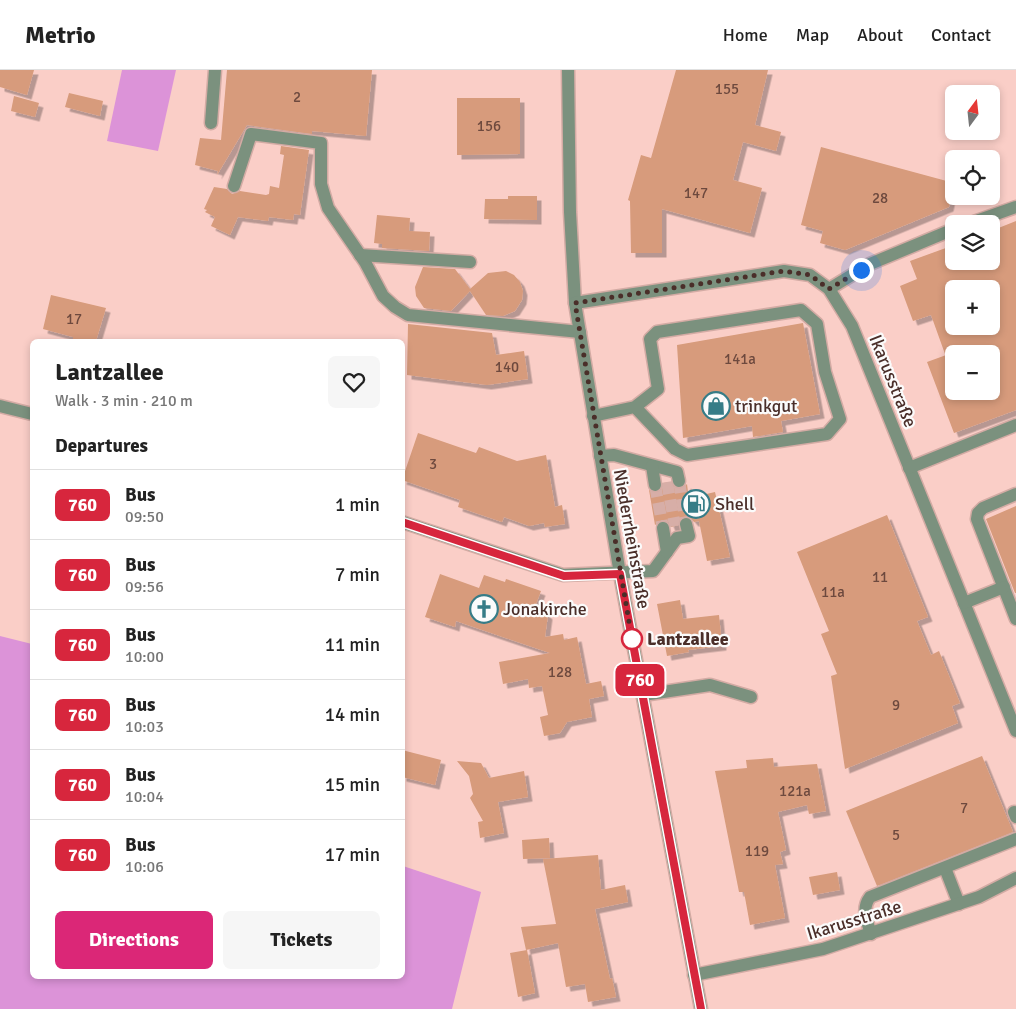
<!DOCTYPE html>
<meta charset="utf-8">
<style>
:root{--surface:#fff;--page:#f6f6f6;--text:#222;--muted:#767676;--line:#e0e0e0;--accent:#db2777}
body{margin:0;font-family:Signika,sans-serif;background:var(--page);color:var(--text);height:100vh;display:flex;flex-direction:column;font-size:19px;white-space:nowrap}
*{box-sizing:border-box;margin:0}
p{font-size:16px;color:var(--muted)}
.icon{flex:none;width:28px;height:28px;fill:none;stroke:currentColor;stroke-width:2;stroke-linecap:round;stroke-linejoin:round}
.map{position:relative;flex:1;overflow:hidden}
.side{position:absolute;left:30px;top:269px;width:375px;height:640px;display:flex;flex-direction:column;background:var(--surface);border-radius:8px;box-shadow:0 2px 8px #0003}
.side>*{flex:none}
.badge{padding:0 10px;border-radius:8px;font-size:18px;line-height:32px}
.needle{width:32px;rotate:15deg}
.buttons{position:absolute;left:945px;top:15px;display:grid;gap:10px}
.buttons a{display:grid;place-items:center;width:55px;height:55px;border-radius:8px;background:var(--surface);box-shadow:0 2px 8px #0003;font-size:25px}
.you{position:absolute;width:25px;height:25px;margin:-12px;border:4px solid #fff;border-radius:50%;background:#1a73e8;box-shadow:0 0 0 8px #1a73e833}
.map>.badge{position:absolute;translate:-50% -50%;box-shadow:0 0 0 2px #fff}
h2{padding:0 25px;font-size:19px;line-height:45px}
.round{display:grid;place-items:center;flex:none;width:52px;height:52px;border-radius:8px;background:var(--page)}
.summary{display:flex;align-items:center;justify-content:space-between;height:85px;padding:0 25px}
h1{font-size:24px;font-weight:700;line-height:38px}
.cta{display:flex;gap:10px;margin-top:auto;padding:10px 25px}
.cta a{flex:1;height:58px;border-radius:8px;background:var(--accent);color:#fff;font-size:20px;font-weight:700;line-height:58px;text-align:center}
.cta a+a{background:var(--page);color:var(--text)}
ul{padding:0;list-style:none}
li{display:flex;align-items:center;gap:15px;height:70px;padding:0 25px;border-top:1px solid var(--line)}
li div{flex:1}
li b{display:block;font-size:19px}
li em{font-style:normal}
li .badge{min-width:55px;font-weight:700;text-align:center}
header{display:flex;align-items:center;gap:30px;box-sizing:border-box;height:70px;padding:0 25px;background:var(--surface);border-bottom:1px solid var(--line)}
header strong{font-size:24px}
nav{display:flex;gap:28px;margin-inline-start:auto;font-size:18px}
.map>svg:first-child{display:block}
.green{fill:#dc93d8}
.building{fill:#d79b7b;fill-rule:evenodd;filter:url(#shadow)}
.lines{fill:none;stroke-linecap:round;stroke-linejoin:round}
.minor-tunnel{stroke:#d7aea7;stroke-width:12;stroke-dasharray:12 6;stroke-linecap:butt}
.minor-casing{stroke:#d3aba4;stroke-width:15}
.minor{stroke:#7b917e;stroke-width:12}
.line-casing{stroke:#fff;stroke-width:11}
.line{stroke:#d7263d;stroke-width:8}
.walk{stroke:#4a2e29;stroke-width:5;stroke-dasharray:0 9}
.stop-dot{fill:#fff;stroke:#d7263d;stroke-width:2.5}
.labels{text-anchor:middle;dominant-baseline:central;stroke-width:4.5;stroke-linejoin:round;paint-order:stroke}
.number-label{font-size:15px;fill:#6d493e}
.street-label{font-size:18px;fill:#4a2e29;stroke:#fbfbfb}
.poi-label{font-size:18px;fill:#4a2e29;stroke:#fbfbfb;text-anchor:start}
.stop-label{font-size:18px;font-weight:bold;fill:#4a2e29;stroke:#fbfbfb;text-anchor:start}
</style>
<header>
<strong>Metrio</strong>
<nav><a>Home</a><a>Map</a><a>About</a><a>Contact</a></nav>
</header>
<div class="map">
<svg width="1016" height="939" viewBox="0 0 1016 939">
<defs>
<filter id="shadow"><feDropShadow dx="4.5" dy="4.5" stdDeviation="0" flood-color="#0004"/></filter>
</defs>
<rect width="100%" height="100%" fill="#facec7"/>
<!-- green -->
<g class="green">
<path d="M122,0H176L158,81L107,71Z"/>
<path d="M0,566L32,574V906H402L403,796L481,822L452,939H0Z"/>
</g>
<!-- building -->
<g class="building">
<path d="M0,0H34L27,25L0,17Z"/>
<path d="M227,0H372L366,66L312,61V64L247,55L217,105L218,101L195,95L200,68L221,70Z"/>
<path d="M676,0H768L755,55L781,62L776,81L743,72L733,110L762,118L750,163L662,139V183H631L630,131L628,130L641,85L651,88Z"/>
<path d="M69,23L103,31L100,46L65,37Z"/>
<path d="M14,26L39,33L35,47L11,41Z"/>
<path d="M457,28H520V84L457,85Z"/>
<path d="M281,76L309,80L300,145L294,144L293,150L269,147L268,151L238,147L230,165L211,156L215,147L205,142L207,140L204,139L214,117L227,119L232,124L240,121L266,125L269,124L270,116L279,118L284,85L280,84Z"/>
<path d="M821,77L954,113L949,137L845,180L820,173L823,161L801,155Z"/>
<path d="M508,126H537V150L484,149L485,129H508Z"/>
<path d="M377,145L410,148L409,161L430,162L429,181L382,178V174L374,173Z"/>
<path d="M1016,151V340L954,363L927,292L949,284H945L931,245L913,251L900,216L917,209L910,191L954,175V191H991V161ZM954,219H991V256H954ZM954,284H991V321H954Z"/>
<path d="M423,197L455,199L470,219L488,203L506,201L514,205L520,212L523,221L522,230L515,241L503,246L486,245L470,221L451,241L424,238L416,226L415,217Z"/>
<path d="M51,225L106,238L96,271H73V267L43,259Z"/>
<path d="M803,253L820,344L781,351L783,362L753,367L752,356L683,368L677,275Z"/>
<path d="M408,254L492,263L496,285L524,281L528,309L487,315L407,305Z"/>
<path d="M418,363L476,383L479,377L517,391L546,385L555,437L562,435L565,454L545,457L544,453L529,456L504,447L502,452L458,437L460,430L402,410Z"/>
<path d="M671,412L677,419L684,417L687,414L688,422L696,420L698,426L715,422L730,487L707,491L699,451L694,452L689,446L681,448L678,455L671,457L669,452L662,450L655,455L649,420L657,423L662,418L663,413Z"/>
<path d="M1016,436V523H1015L986,449Z"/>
<path d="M887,445L928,547L917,551L931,585L939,581L960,633L952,636L958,653L845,699L831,606L837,604L821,564L829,561L797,482Z"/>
<path d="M440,504L479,518L484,505L505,512L506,509L541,521L536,534L548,545L545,567L563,564L564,570L577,567L586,614L601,611L604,626L589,629L592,647L567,652L560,663L544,666L540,647L548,645L542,616L529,618L528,609L503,614L499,592L550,583L456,551L455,557L425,547Z"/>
<path d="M680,530L683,549L719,545L722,576L688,580L689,582L667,586L657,534Z"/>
<path d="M402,680L441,690L435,715L402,707Z"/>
<path d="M982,686L1013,762L877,816L846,741Z"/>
<path d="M773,688L774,697L817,694L826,741L809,744L807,735L778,742L786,780L780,782L783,794L775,795L785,848L750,855L744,822H739L715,701L747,698L746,690Z"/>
<path d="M457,691L481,693L489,708L524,701L528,727L498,732L504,763L480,768L478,752L483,751L470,728L473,724L469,706Z"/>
<path d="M549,768L550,788L523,789L522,770Z"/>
<path d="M598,785L601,820L625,815L628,832L595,839L610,909L612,908L616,927L588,932L585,914L566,917L558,873L526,880L521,857L556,854L543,789Z"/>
<path d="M837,802L840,820L813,825L809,807Z"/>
<path d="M527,880L535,923L518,927L510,883Z"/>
</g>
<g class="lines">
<!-- minor-tunnel -->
<g class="minor-tunnel">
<path d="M679,411L686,454"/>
<path d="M667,412L675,456"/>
<path d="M655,415L663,458"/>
</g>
<defs>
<g id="minor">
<path d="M568,0L570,142L575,233L620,504L701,939"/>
<path d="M211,53L215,0"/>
<path d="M234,116L251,64L321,73V114L328,138L365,192L383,226L395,237L408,245L580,262"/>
<path d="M968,154L1016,137"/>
<path d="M360,185L470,192"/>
<path d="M829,219L870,194L954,159"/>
<path d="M575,233L784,201L810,205L829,219L852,256L1016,661"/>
<path d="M0,336L32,344"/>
<path d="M593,346L635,337L658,319L650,269L657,262L801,240L817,254L825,302L840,349L827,364L687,385L675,379L635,337"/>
<path d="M600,386L614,385L677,402L679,411"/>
<path d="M652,396L655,415"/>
<path d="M909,398L1016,355"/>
<path d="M1016,424L983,438L978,443L977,449L1016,549"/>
<path d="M402,452L563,505L653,501L677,468L689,466L686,454"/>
<path d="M663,458L667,482"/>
<path d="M964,533L1004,517"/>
<path d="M643,625L710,615L751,627"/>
<path d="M1014,742L1016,747"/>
<path d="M945,798L959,834"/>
<path d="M871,864C867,851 861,839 870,827L1016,769"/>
<path d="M694,905L823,879L979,827L1016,808"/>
</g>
</defs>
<!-- minor casing -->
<use href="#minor" class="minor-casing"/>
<!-- minor -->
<use href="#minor" class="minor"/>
</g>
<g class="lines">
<defs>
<path id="line" d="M402,452L564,506L620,504L701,939"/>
</defs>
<!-- line casing -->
<use href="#line" class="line-casing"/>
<!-- line -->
<use href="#line" class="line"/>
<!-- walk -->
<path class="walk" d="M632,569L575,233L784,201L810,205L829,219L861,200"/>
</g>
<!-- icons -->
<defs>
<symbol id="shop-ring" viewBox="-11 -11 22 22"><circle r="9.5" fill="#fbfbfb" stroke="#367c87" stroke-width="1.5"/><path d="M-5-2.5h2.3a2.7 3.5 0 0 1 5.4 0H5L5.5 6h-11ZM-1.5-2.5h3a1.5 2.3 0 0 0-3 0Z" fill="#367c87"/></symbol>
<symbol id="fuel-ring" viewBox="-11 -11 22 22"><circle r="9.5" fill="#fbfbfb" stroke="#367c87" stroke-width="1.5"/><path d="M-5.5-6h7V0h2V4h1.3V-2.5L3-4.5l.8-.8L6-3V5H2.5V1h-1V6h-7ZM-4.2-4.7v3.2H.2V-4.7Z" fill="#367c87"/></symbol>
<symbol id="church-ring" viewBox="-11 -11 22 22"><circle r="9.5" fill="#fbfbfb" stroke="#367c87" stroke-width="1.5"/><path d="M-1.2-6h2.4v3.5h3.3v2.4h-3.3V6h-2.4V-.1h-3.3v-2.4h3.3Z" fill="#367c87"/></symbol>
</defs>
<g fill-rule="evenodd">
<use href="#shop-ring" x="700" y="320" width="32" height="32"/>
<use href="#fuel-ring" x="680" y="418" width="32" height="32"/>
<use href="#church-ring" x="468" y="523" width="32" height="32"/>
</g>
<!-- markers -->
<circle class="stop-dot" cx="632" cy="569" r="10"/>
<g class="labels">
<!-- number labels -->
<g class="number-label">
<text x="727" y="19">155</text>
<text x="297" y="27">2</text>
<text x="489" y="56">156</text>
<text x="696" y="123">147</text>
<text x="880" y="128">28</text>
<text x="74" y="249">17</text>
<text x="740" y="289">141a</text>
<text x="507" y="297">140</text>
<text x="433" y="394">3</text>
<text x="880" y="507">11</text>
<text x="833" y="522">11a</text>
<text x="560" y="602">128</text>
<text x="896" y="635">9</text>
<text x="795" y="721">121a</text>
<text x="964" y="738">7</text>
<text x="896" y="765">5</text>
<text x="757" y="781">119</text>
</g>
<!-- street labels -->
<g class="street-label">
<text transform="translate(893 311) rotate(68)">Ikarusstraße</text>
<text transform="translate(632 469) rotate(80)">Niederrheinstraße</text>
<text transform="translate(854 850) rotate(-17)">Ikarusstraße</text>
</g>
<!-- poi labels -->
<g class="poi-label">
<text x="735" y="336">trinkgut</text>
<text x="715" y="434">Shell</text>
<text x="503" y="539">Jonakirche</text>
</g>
<!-- stop labels -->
<g class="stop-label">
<text x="647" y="569">Lantzallee</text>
</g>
</g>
</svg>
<div class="buttons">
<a><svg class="needle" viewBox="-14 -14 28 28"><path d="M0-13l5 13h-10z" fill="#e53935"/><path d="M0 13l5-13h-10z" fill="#767676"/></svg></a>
<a><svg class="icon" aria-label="locate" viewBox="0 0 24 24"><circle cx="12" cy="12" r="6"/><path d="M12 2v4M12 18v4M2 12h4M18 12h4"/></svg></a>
<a><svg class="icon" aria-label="layers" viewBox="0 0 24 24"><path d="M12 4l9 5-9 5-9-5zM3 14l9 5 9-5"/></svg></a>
<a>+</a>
<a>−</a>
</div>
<div class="you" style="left:861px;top:200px"></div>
<b class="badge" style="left:640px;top:610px;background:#d7263d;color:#fff">760</b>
<section class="side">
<div class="summary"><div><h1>Lantzallee</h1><p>Walk · 3 min · 210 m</p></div><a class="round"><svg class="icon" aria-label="heart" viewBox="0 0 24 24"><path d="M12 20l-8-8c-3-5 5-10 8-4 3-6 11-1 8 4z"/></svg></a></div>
<h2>Departures</h2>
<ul>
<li><span class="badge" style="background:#d7263d;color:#fff">760</span><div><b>Bus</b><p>09:50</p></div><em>1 min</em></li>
<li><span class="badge" style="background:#d7263d;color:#fff">760</span><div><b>Bus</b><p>09:56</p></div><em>7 min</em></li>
<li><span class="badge" style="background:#d7263d;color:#fff">760</span><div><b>Bus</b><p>10:00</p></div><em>11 min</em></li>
<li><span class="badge" style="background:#d7263d;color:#fff">760</span><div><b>Bus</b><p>10:03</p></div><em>14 min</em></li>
<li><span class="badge" style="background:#d7263d;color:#fff">760</span><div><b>Bus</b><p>10:04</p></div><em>15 min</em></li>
<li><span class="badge" style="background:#d7263d;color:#fff">760</span><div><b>Bus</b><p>10:06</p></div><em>17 min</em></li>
</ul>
<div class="cta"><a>Directions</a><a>Tickets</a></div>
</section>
</div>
